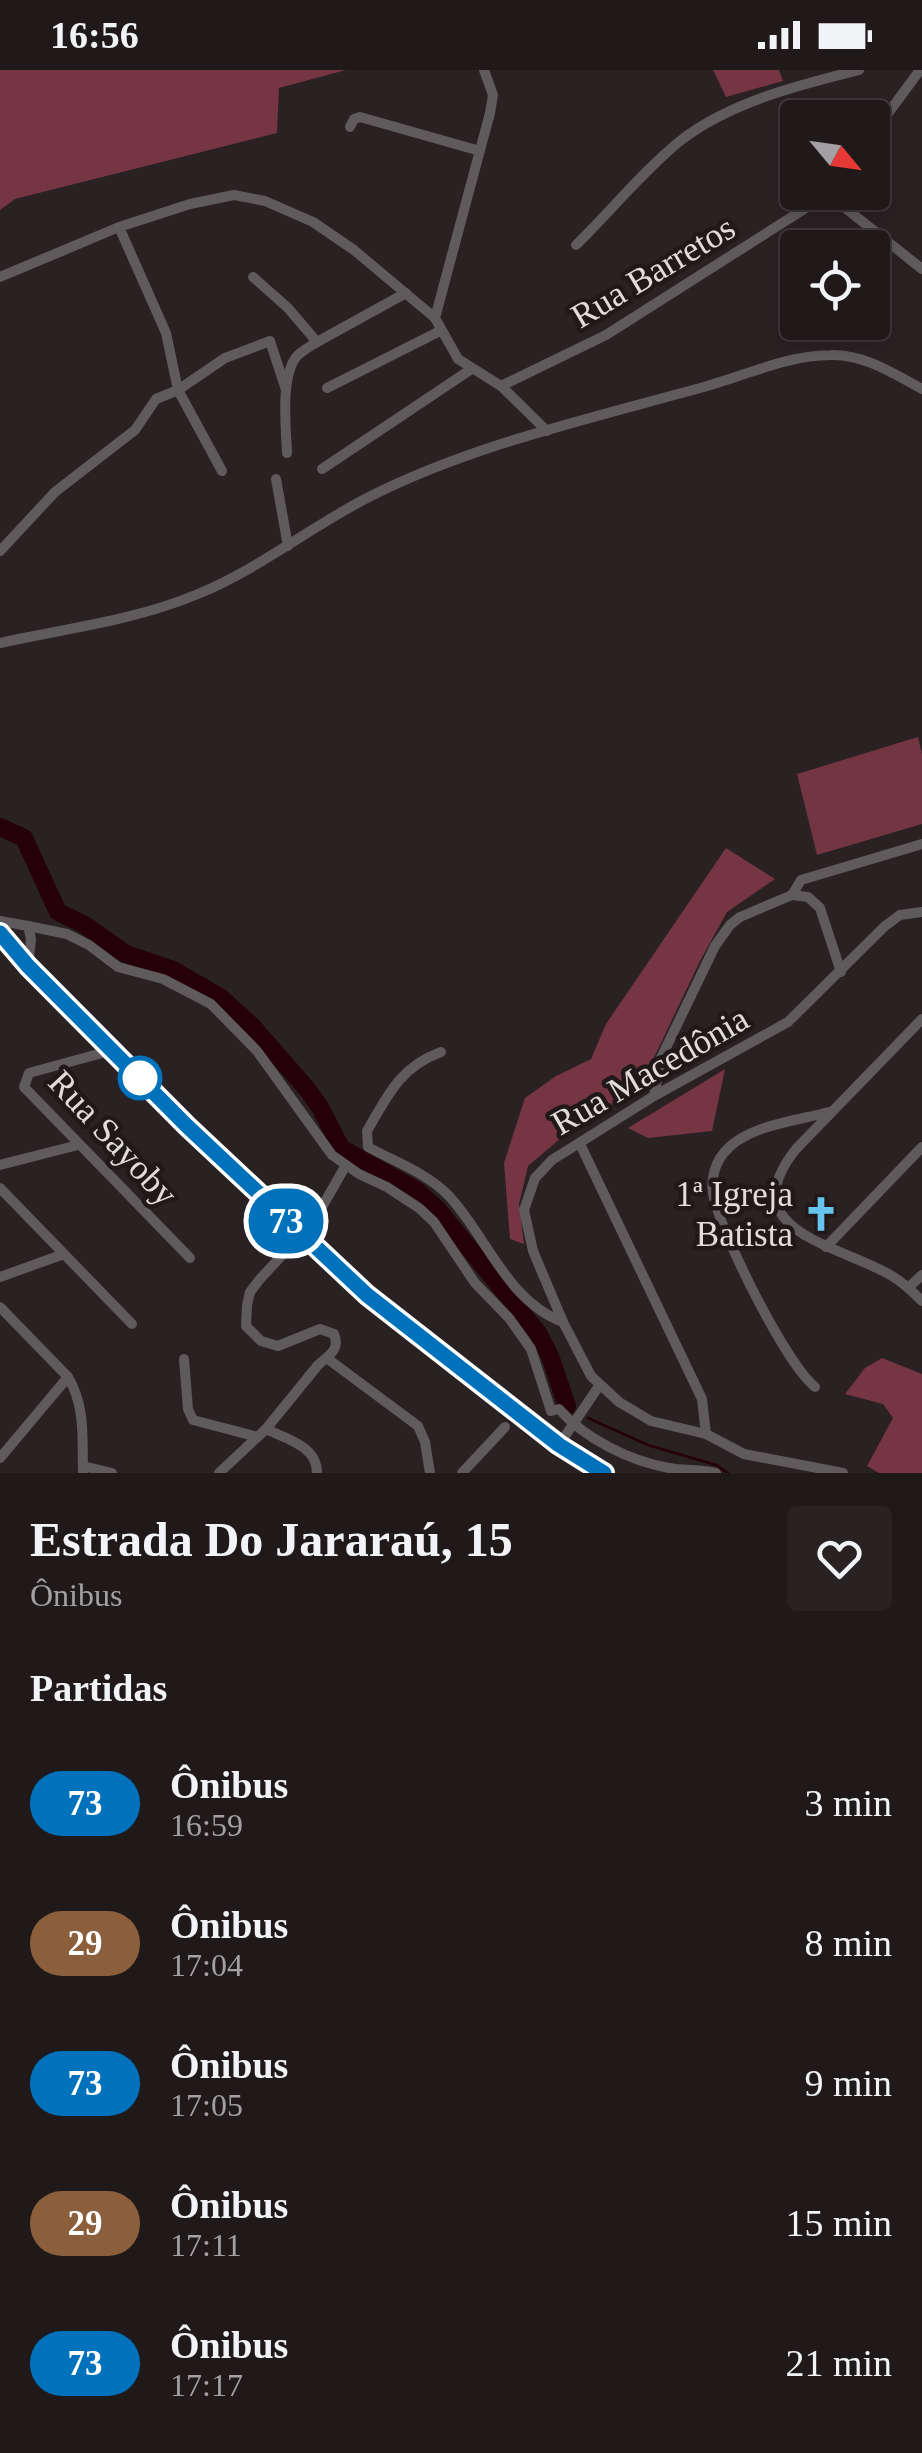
<!DOCTYPE html>
<html lang="pt">
<meta charset="utf-8">
<style>
:root{--surface:#20191a;--page:#282223;--text:#f1f3f6;--muted:#a2a0a2;--line:#3d3839}
body{margin:0;font-family:"Times New Roman",serif;background:var(--page);color:var(--text);height:100vh;display:flex;flex-direction:column;font-size:38px;white-space:nowrap}
*{box-sizing:border-box;margin:0}
p{font-size:32px;color:var(--muted)}
.icon{flex:none;width:55px;height:55px;fill:none;stroke:currentColor;stroke-width:2;stroke-linecap:round;stroke-linejoin:round}
.map{position:relative;height:1403px;overflow:hidden}
.details{display:flex;flex-direction:column;background:var(--surface);flex:1}
.details>*{flex:none}
.badge{padding:0 20px;border-radius:32px;font-size:35px;line-height:65px}
.needle{width:65px;rotate:119deg}
.buttons{position:absolute;left:780px;top:30px;display:grid;gap:20px}
.buttons a{display:grid;place-items:center;width:110px;height:110px;border-radius:10px;background:var(--surface);box-shadow:0 5px 15px #0003,0 0 0 2px var(--line);font-size:50px}
.map>.badge{position:absolute;translate:-50% -50%;box-shadow:0 0 0 5px #fff}
h2{padding:0 30px;font-size:38px;line-height:90px}
.round{display:grid;place-items:center;flex:none;width:105px;height:105px;border-radius:10px;background:var(--page)}
.summary{display:flex;align-items:center;justify-content:space-between;height:170px;padding:0 30px}
h1{font-size:48px;font-weight:800;line-height:75px}
ul{padding:0;list-style:none}
li{display:flex;align-items:center;gap:30px;height:140px;padding:0 30px}
li div{flex:1}
li b{display:block;font-size:38px}
li em{font-style:normal}
li .badge{min-width:110px;font-weight:700;text-align:center}
.status{display:flex;justify-content:space-between;align-items:center;height:70px;padding:0 50px;background:var(--surface);direction:ltr}
.status svg{height:28px;fill:currentColor}
.map>svg:first-child{display:block}
.green{fill:#723541}
.forest{fill:#763543}
.lines{fill:none;stroke-linecap:round;stroke-linejoin:round}
.stream{stroke:#260008;stroke-width:2.5}
.river{stroke:#260008;stroke-width:18}
.street{stroke:#5f5a5b;stroke-width:10}
.line-casing{stroke:#fff;stroke-width:22}
.line{stroke:#0072bc;stroke-width:15}
.stop-dot{fill:#fff;stroke:#0072bc;stroke-width:5}
.labels{text-anchor:middle;dominant-baseline:central;stroke-width:9;stroke-linejoin:round;paint-order:stroke}
.street-label{font-size:35px;fill:#e2dcdc;stroke:#201819}
.poi-label{font-size:35px;fill:#e2dcdc;stroke:#201819;text-anchor:end}
</style>
<div class="status"><b>16:56</b><svg viewBox="0 0 49 12"><path d="M0 12V9h3v3zM5 12V6h3v6zM10 12V3h3v9zM15 12V0h3v12zM26 1h20v11H26zM47 4h2v5h-2z"/></svg></div>
<div class="map">
<svg width="922" height="1403" viewBox="0 0 922 1403">
<rect width="100%" height="100%" fill="#2a2123"/>
<!-- green -->
<path class="green" d="M918,667L922,684V754L817,785L797,704Z"/>
<!-- forest -->
<g class="forest">
<path d="M0,0H346L279,18L277,63L15,129L0,140Z"/>
<path d="M713,0H779L783,11L726,27Z"/>
<path d="M726,778L775,809L727,842L700,891L638,1021L580,1052L528,1096L519,1134L524,1174L510,1169L504,1093L525,1028L556,1006L591,989L606,954Z"/>
<path d="M725,999L712,1061L648,1068L628,1058Z"/>
<path d="M882,1288L922,1304V1403H879L867,1396L893,1348L883,1334L845,1324L865,1298Z"/>
</g>
<g class="lines">
<!-- stream -->
<path class="stream" d="M588,1348L648,1375L716,1395L728,1403"/>
<!-- river -->
<path class="river" d="M0,757L24,768L58,842L83,854L126,884L173,900L220,927L252,956L307,1019L320,1037L341,1078L416,1120L438,1140L538,1263L550,1286L567,1336"/>
<!-- street -->
<g class="street">
<path d="M484,0L493,25L490,43L435,248L458,289L501,316L547,361"/>
<path d="M350,57L354,49L360,47L480,81"/>
<path d="M872,65L920,0"/>
<path d="M829,125L922,199"/>
<path d="M119,157L166,263L178,320L222,401"/>
<path d="M576,175C611,141 642,102 680,71C730,32 799,15 859,0"/>
<path d="M0,207L119,157L190,134L234,125L265,131L313,152L354,180L435,248"/>
<path d="M253,207L288,238L317,272C311,276 302,281 297,286C280,306 286,358 287,383"/>
<path d="M317,272L406,223"/>
<path d="M501,316L606,265L831,122"/>
<path d="M327,318L440,261"/>
<path d="M322,399L470,300"/>
<path d="M276,409L288,476"/>
<path d="M0,481L55,422L135,360L156,329L178,320L225,288L270,271L286,320"/>
<path d="M0,573C68,558 133,551 198,524C259,499 310,457 369,427C474,374 593,348 707,316C746,305 789,285 831,285C864,284 894,304 922,319"/>
<path d="M792,825L801,810L922,774"/>
<path d="M0,851L28,856L31,869L28,896"/>
<path d="M28,856L67,864L89,875L118,897L163,909L211,934L257,981L332,1085L359,1104L387,1117L419,1138L434,1152L475,1213L509,1248L531,1279L551,1341L559,1339C585,1369 630,1391 669,1398C684,1401 700,1399 716,1403"/>
<path d="M0,863L28,896L166,1035L367,1225L559,1375L604,1403"/>
<path d="M922,949L796,1079C730,1162 841,1175 892,1206C904,1213 913,1222 922,1231"/>
<path d="M113,980L29,1003L24,1017L190,1188"/>
<path d="M441,982C400,997 388,1025 367,1061L368,1077C395,1092 427,1103 449,1126C487,1167 507,1231 563,1252"/>
<path d="M654,1026L661,988L715,876L730,855L740,847L792,825L808,827L820,838L841,902"/>
<path d="M580,1074L702,1329L706,1364"/>
<path d="M0,1095L78,1075"/>
<path d="M0,1118L132,1254"/>
<path d="M826,1177L922,1077"/>
<path d="M0,1207L64,1184"/>
<path d="M909,1217L922,1205"/>
<path d="M0,1237L68,1307C86,1337 82,1369 83,1403"/>
<path d="M184,1289L188,1339L193,1350L258,1367"/>
<path d="M328,1289L418,1356L425,1372L430,1403"/>
<path d="M815,1317C785,1292 723,1167 714,1128C710,1113 714,1095 723,1084C745,1055 797,1051 829,1042"/>
<path d="M266,1359C287,1369 317,1376 317,1403"/>
<path d="M559,1375L599,1316"/>
<path d="M0,1388L68,1307"/>
<path d="M83,1396L112,1403"/>
<path d="M219,1403L266,1359L318,1295C327,1286 341,1281 334,1264L320,1259L278,1276L261,1271L246,1256L247,1235L250,1222L260,1209L314,1151L346,1095"/>
<path d="M462,1403L505,1357"/>
<path d="M843,1403L744,1384L706,1364L651,1351L619,1332L591,1306L563,1252L533,1181L524,1140L535,1108L552,1090L654,1026L788,952L885,856L900,845L922,842"/>
</g>
</g>
<g class="lines">
<defs>
<path id="line" d="M0,863L28,896L187,1056L367,1225L559,1375L604,1403"/>
</defs>
<!-- line casing -->
<use href="#line" class="line-casing"/>
<!-- line -->
<use href="#line" class="line"/>
</g>
<!-- icons -->
<defs>
<symbol id="church-bare" viewBox="-9 -9 18 18"><path d="M-1.2-6h2.4v3.5h3.3v2.4h-3.3V6h-2.4V-.1h-3.3v-2.4h3.3Z" fill="#66c4ef" stroke="#201819" stroke-width="2.5" paint-order="stroke"/></symbol>
</defs>
<g fill-rule="evenodd">
<use href="#church-bare" x="796" y="1119" width="50" height="50"/>
</g>
<!-- markers -->
<circle class="stop-dot" cx="140" cy="1008" r="20"/>
<g class="labels">
<!-- street labels -->
<g class="street-label">
<text transform="translate(653 202) rotate(-31)">Rua Barretos</text>
<text transform="translate(650 1001) rotate(-30)">Rua Macedônia</text>
<text transform="translate(113 1068) rotate(47)">Rua Sayoby</text>
</g>
<!-- poi labels -->
<g class="poi-label">
<text x="793" y="1124">1ª Igreja<tspan x="793" dy="40">Batista</tspan></text>
</g>
</g>
</svg>
<div class="buttons">
<a><svg class="needle" viewBox="-14 -14 28 28"><path d="M0-13l5 13h-10z" fill="#e53935"/><path d="M0 13l5-13h-10z" fill="#a2a0a2"/></svg></a>
<a><svg class="icon" aria-label="locate" viewBox="0 0 24 24"><circle cx="12" cy="12" r="6"/><path d="M12 2v4M12 18v4M2 12h4M18 12h4"/></svg></a>
</div>
<b class="badge" style="left:286px;top:1151px;background:#0072bc;color:#fff">73</b>
</div>
<section class="details">
<div class="summary"><div><h1>Estrada Do Jararaú, 15</h1><p>Ônibus</p></div><a class="round"><svg class="icon" aria-label="heart" viewBox="0 0 24 24"><path d="M12 20l-8-8c-3-5 5-10 8-4 3-6 11-1 8 4z"/></svg></a></div>
<h2>Partidas</h2>
<ul>
<li><span class="badge" style="background:#0072bc;color:#fff">73</span><div><b>Ônibus</b><p>16:59</p></div><em>3 min</em></li>
<li><span class="badge" style="background:#8b5e3c;color:#fff">29</span><div><b>Ônibus</b><p>17:04</p></div><em>8 min</em></li>
<li><span class="badge" style="background:#0072bc;color:#fff">73</span><div><b>Ônibus</b><p>17:05</p></div><em>9 min</em></li>
<li><span class="badge" style="background:#8b5e3c;color:#fff">29</span><div><b>Ônibus</b><p>17:11</p></div><em>15 min</em></li>
<li><span class="badge" style="background:#0072bc;color:#fff">73</span><div><b>Ônibus</b><p>17:17</p></div><em>21 min</em></li>
</ul>
</section>
